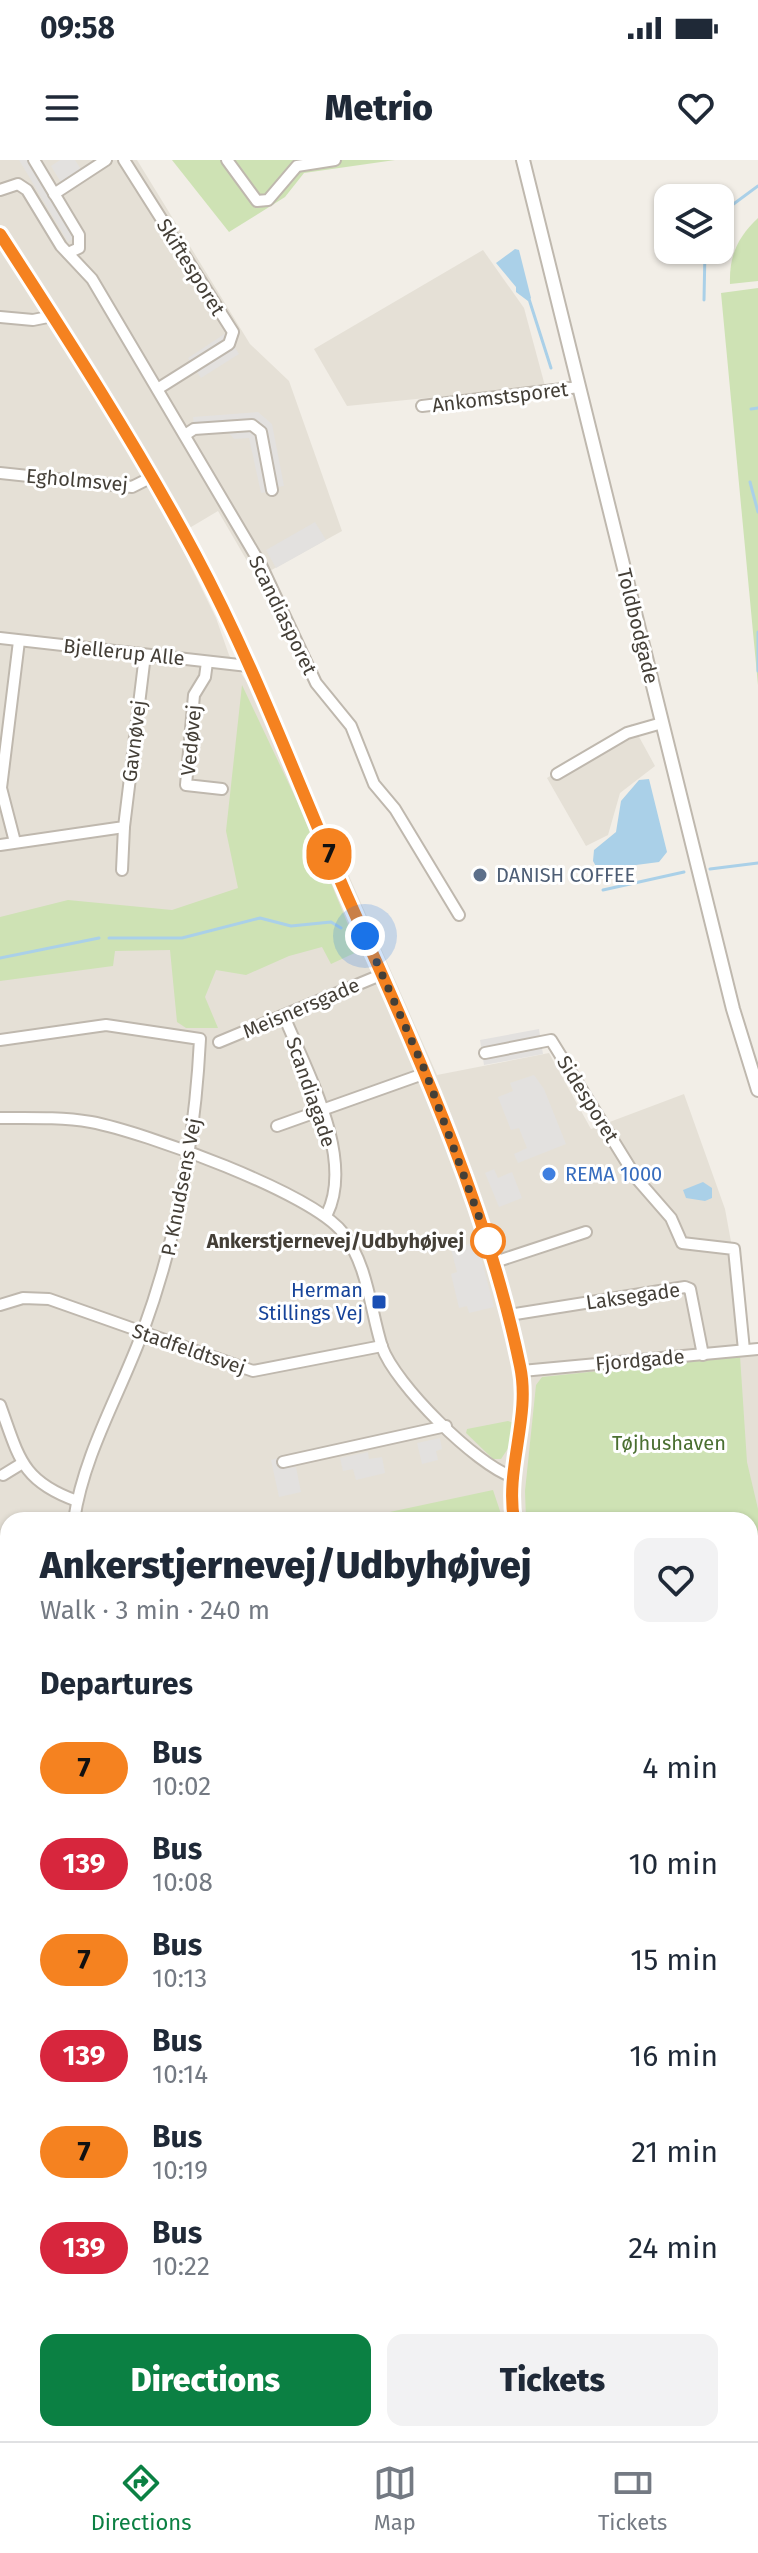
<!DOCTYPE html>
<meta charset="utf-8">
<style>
:root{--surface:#fff;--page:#f2f2f3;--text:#1f2937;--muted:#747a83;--line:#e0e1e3;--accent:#0b8043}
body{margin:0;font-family:"Fira Sans",sans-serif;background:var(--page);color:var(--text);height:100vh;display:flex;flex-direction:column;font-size:30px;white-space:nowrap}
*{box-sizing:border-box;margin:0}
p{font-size:26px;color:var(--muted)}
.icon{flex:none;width:44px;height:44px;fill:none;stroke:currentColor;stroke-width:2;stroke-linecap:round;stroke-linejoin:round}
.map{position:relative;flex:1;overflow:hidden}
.drawer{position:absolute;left:0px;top:1352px;width:758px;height:930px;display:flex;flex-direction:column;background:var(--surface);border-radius:24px 24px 0 0;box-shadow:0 2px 6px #0004}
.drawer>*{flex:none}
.badge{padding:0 16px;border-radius:26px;font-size:28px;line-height:52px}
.tools{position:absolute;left:654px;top:24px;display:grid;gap:16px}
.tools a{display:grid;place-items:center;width:80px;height:80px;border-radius:16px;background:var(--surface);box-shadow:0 2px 6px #0004;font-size:40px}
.you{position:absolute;width:40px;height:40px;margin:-20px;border:6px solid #fff;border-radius:50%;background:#1a73e8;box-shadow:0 0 0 12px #1a73e833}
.map>.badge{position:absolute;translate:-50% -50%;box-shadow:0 0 0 4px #fff}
h2{padding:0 40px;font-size:30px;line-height:72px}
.round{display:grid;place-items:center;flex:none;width:84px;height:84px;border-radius:16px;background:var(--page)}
.overview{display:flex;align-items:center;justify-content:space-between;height:136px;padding:0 40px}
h1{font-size:38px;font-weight:800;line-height:60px}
.primary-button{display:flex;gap:16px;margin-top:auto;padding:16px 40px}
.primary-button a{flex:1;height:92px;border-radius:16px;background:var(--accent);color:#fff;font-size:32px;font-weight:800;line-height:92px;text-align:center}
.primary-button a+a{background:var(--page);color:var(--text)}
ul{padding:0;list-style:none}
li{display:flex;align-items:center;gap:24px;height:96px;padding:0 40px}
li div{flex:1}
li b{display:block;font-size:30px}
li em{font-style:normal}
li .badge{min-width:88px;font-weight:700;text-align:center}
.status{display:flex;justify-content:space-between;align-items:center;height:56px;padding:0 40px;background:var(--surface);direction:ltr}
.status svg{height:22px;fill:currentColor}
header{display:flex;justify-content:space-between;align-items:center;height:104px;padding:0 40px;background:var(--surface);font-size:36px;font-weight:800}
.tabs{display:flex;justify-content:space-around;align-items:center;height:112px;border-top:2px solid var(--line);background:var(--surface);font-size:22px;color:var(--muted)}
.tabs a{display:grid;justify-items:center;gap:4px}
.tabs .active{color:var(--accent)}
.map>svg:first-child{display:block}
.residential{fill:#e5e0d6;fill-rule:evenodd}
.education{fill:#e9e2d3}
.green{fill:#cee2b4}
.parking{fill:#e3e1df}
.water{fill:#aad0e8}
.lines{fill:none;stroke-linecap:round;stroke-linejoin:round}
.stream{stroke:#aad0e8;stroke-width:3}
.minor-casing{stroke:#bfb8ae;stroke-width:14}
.tertiary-casing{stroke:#bfb8ae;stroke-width:16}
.secondary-casing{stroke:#ccbe9c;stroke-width:18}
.minor{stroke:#fff;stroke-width:10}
.tertiary{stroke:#fff;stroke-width:12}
.secondary{stroke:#f8eccb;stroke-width:14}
.line-casing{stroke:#fff;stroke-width:18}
.line{stroke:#f58220;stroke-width:12}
.walk{stroke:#443f37;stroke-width:8;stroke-dasharray:0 14.4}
.service-dot{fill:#5c6f8a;stroke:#fff;stroke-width:3}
.shop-dot{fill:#3f7fe0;stroke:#fff;stroke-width:3}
.stop-dot{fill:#fff;stroke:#f58220;stroke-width:4}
.transit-dot{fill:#1a4fb4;stroke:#fff;stroke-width:3}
.labels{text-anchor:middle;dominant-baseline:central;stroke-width:6;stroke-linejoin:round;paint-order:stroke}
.street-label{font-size:20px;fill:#443f37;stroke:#fff}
.service-label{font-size:20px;fill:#4e5e75;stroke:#fff;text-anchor:start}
.shop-label{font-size:20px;fill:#366cbe;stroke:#fff;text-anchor:start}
.stop-label{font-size:20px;font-weight:bold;fill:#443f37;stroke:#fff;text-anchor:end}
.transit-label{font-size:20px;fill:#164399;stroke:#fff;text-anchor:end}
.park-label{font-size:20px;fill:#4a6f31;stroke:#fff}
</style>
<div class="status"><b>09:58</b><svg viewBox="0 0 49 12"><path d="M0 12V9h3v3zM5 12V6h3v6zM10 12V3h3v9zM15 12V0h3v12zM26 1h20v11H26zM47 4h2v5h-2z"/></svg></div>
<header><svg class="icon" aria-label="menu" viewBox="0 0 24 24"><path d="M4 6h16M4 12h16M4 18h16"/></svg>Metrio<svg class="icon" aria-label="heart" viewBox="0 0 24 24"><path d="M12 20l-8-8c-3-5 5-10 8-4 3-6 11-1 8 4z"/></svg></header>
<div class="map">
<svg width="758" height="2281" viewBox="0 0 758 2281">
<rect width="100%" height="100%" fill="#f2eee7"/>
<!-- residential -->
<g class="residential">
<path d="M0,0H137L250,184L289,221L342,371L257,418L218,351L176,376L216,458L229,495L296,596L437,915L549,893L591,969L684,934L725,1049L752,1196H758V2281H0ZM8,1360H750V2274H8Z"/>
<path d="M483,90L524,148L545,226L347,246L314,189Z"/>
<path d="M632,564L655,606L620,633L608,675L586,686L547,618Z"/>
</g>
<!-- education -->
<path class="education" d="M758,1735V1821L750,1824V1738Z"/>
<!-- green -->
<g class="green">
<path d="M172,0H395L304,13L285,37L229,72Z"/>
<path d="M758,58V121L730,124C729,95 738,77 758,58Z"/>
<path d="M758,128V525L721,133Z"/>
<path d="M242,525L297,641L359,791L331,804L322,787L289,796L246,815L216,810L205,837L218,868H186L177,862L170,790L115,791L113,806L0,821V757L68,740L172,750L238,728L226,671Z"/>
<path d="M740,1196L747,1302L758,1349V1560L750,1561V1360H526L525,1331L536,1225L542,1217Z"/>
<path d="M508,1261L514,1263L509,1287L501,1299H493L466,1273L467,1269Z"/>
<path d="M493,1330L503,1360H352Z"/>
<path d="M8,1712V1848L0,1856V1808H7L0,1771V1713Z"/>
<path d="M408,2274H557L551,2281H405Z"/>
</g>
<!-- parking -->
<g class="parking">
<path d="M19,0H28L75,78L68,82Z"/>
<path d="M60,0H75L82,11L62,24L51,6Z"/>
<path d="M226,173L239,194L201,218L188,198Z"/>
<path d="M258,252L272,264L284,326L277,327L265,270L256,261L194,265L193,257Z"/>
<path d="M251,271L255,275L267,332L261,333L249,278L234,279L228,272Z"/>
<path d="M315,362L326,380L276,408L266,390Z"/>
<path d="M539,869L543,894L484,905L480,880Z"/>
<path d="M534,915L544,929L566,984L518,1003L514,994L527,988L519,968L511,970L498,937L513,931L510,923Z"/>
<path d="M494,1009L498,1018L512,1012L522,1038L499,1047L485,1013Z"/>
<path d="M477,1082L494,1147L469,1153L467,1146L459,1148L451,1114L457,1112L451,1089Z"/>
<path d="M440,1278L442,1289L436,1291L438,1300L422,1304L417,1283Z"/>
<path d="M368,1292L369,1299L382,1297L385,1313L356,1320L353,1309L343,1311L340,1298Z"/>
<path d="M286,1296L288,1308L296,1307L301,1332L279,1337L271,1300Z"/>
</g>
<!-- water -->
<g class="water">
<path d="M515,89L519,90L531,138L528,141L516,132V127L496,103Z"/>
<path d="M649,619L667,692L659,702L598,710L593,701L594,690L616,672L621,641L639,620Z"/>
<path d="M703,1022L712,1028V1038L705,1041L686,1038L683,1030Z"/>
</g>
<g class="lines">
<!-- stream -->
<g class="stream">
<path d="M720,54L758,26"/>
<path d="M529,139L551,208"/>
<path d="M704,140L705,90"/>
<path d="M751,249L758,248"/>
<path d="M750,322L758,352"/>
<path d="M758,472V511"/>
<path d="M710,709L758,703"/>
<path d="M603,730L684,712"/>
<path d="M109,778H182L260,758L291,766L331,762L341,768"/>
<path d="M0,798L99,778"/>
</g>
<defs>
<g id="minor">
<path d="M34,0L79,75V88L68,93"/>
<path d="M124,0L233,172L229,184L159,228"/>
<path d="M227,0L257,41L268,40L297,6L335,0"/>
<path d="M0,30L18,24L27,30L61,86L92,119L261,405L316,523L351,566L374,624L395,649L459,755"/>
<path d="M54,34L106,0"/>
<path d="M0,157L33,160L53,156"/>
<path d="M422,246L579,227"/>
<path d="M185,275L194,269L252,265L261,272L272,330"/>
<path d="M0,313L132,327L152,317"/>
<path d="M0,478L248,506"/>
<path d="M207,502L205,517L194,535L186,625L222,629"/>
<path d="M557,614L627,573L662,563"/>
<path d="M15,682L1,628L19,481"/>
<path d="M0,685L124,667L145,495"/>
<path d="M122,710L124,667"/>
<path d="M284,856C306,910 355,998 327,1054"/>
<path d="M0,880L106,865L200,879C195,981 178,1075 143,1171C120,1234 84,1293 74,1360"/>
<path d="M219,882L383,814"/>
<path d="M485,893L551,880L637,1019L671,1058L682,1083L734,1089L744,1190"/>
<path d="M0,958C30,958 61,957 91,962C144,972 313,1033 343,1073C368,1105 370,1149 382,1187C395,1224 476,1305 513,1317"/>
<path d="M277,966L426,913"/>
<path d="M495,1102L586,1072"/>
<path d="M0,1145L23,1138L49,1139L253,1211L382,1186"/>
<path d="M509,1155L685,1127L690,1129L703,1195"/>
<path d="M522,1211L758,1189"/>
<path d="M0,1245C19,1297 21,1321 77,1341"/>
<path d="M283,1302L446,1266"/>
<path d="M3,1315L21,1304"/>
<path d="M750,1671L758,1669"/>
<path d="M750,1866L758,1865"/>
<path d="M0,1921L8,1913"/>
<path d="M0,1937L8,1929"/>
<path d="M0,2088L8,2093"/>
<path d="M757,2157H758"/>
<path d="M669,2274L671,2281"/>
<path d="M747,2274L748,2281"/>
<path d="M162,2281L169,2274"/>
<path d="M315,2281L320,2274"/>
<path d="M467,2281L469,2274"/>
</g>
<g id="tertiary">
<path d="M523,0L733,849L758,930"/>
<path d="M0,74C68,178 137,283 195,394C253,504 297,622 347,736C415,888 487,1041 520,1206C531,1257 504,1309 514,1360"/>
<path d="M0,1661L8,1660"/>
</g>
<g id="secondary">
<path d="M750,2249L758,2250"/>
<path d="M564,2281L570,2274"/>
</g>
</defs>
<!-- minor casing -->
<use href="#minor" class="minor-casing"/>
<!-- tertiary casing -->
<use href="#tertiary" class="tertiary-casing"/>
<!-- secondary casing -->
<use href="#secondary" class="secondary-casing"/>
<!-- minor -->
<use href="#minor" class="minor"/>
<!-- tertiary -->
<use href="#tertiary" class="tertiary"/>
<!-- secondary -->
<use href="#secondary" class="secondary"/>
</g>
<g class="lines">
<defs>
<path id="line" d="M0,74C68,179 136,284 195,394C254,504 297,622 347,736C415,889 486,1041 520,1206C531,1257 505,1308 514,1360"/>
</defs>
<!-- line casing -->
<use href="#line" class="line-casing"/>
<!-- line -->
<use href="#line" class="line"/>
<!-- walk -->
<path class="walk" d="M365,776L426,913L488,1081"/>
</g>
<!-- markers -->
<circle class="service-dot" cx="480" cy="715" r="8"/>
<circle class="shop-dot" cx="549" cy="1014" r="8"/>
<circle class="stop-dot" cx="488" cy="1081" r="16"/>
<rect class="transit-dot" x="371" y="1134" width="16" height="16" rx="4"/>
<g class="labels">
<!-- street labels -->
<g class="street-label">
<text transform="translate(191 107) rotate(58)">Skiftesporet</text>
<text transform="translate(500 237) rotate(-7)">Ankomstsporet</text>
<text transform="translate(77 320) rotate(5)">Egholmsvej</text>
<text transform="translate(283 455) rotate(64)">Scandiasporet</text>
<text transform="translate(638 466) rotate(76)">Toldbodgade</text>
<text transform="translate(124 492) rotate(6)">Bjellerup Alle</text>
<text transform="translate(191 580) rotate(-85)">Vedøvej</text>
<text transform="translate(134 581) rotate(-83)">Gavnøvej</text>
<text transform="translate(301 848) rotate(-23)">Meisnersgade</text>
<text transform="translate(311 932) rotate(71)">Scandiagade</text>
<text transform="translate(588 939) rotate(58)">Sidesporet</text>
<text transform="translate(181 1027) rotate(-79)">P. Knudsens Vej</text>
<text transform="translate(633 1136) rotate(-8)">Laksegade</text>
<text transform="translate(189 1189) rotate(19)">Stadfeldtsvej</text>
<text transform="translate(640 1200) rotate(-5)">Fjordgade</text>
</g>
<!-- service labels -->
<g class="service-label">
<text x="496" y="715">DANISH COFFEE</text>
</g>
<!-- shop labels -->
<g class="shop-label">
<text x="565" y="1014">REMA 1000</text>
</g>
<!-- stop labels -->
<g class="stop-label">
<text x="464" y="1081">Ankerstjernevej/Udbyhøjvej</text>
</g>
<!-- transit labels -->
<g class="transit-label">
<text x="363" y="1130">Herman<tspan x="363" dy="23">Stillings Vej</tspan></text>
</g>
<!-- park labels -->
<g class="park-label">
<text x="669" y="1283">Tøjhushaven</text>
</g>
</g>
</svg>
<div class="tools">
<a><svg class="icon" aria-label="layers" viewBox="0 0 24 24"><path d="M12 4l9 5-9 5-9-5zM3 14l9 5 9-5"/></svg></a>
</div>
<div class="you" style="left:365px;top:776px"></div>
<b class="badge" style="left:329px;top:694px;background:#f58220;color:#111">7</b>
<section class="drawer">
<div class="overview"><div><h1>Ankerstjernevej/Udbyhøjvej</h1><p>Walk · 3 min · 240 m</p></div><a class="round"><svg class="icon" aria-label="heart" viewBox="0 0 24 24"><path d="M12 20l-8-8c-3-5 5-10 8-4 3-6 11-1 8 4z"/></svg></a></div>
<h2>Departures</h2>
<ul>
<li><span class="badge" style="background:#f58220;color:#111">7</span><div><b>Bus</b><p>10:02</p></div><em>4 min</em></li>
<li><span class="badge" style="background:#d7263d;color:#fff">139</span><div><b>Bus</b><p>10:08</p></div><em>10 min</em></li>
<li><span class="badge" style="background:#f58220;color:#111">7</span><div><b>Bus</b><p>10:13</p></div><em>15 min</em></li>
<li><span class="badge" style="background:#d7263d;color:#fff">139</span><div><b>Bus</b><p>10:14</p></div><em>16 min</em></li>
<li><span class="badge" style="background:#f58220;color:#111">7</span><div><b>Bus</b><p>10:19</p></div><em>21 min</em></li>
<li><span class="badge" style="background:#d7263d;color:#fff">139</span><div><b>Bus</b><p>10:22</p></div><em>24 min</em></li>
</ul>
<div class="primary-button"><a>Directions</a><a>Tickets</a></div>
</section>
</div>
<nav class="tabs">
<a class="active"><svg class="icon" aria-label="directions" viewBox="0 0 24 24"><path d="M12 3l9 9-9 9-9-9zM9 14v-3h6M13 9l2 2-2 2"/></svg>Directions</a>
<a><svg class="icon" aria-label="map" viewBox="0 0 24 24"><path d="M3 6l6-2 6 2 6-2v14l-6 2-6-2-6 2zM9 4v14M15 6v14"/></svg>Map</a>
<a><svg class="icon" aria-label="tickets" viewBox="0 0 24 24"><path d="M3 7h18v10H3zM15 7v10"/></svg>Tickets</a>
</nav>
